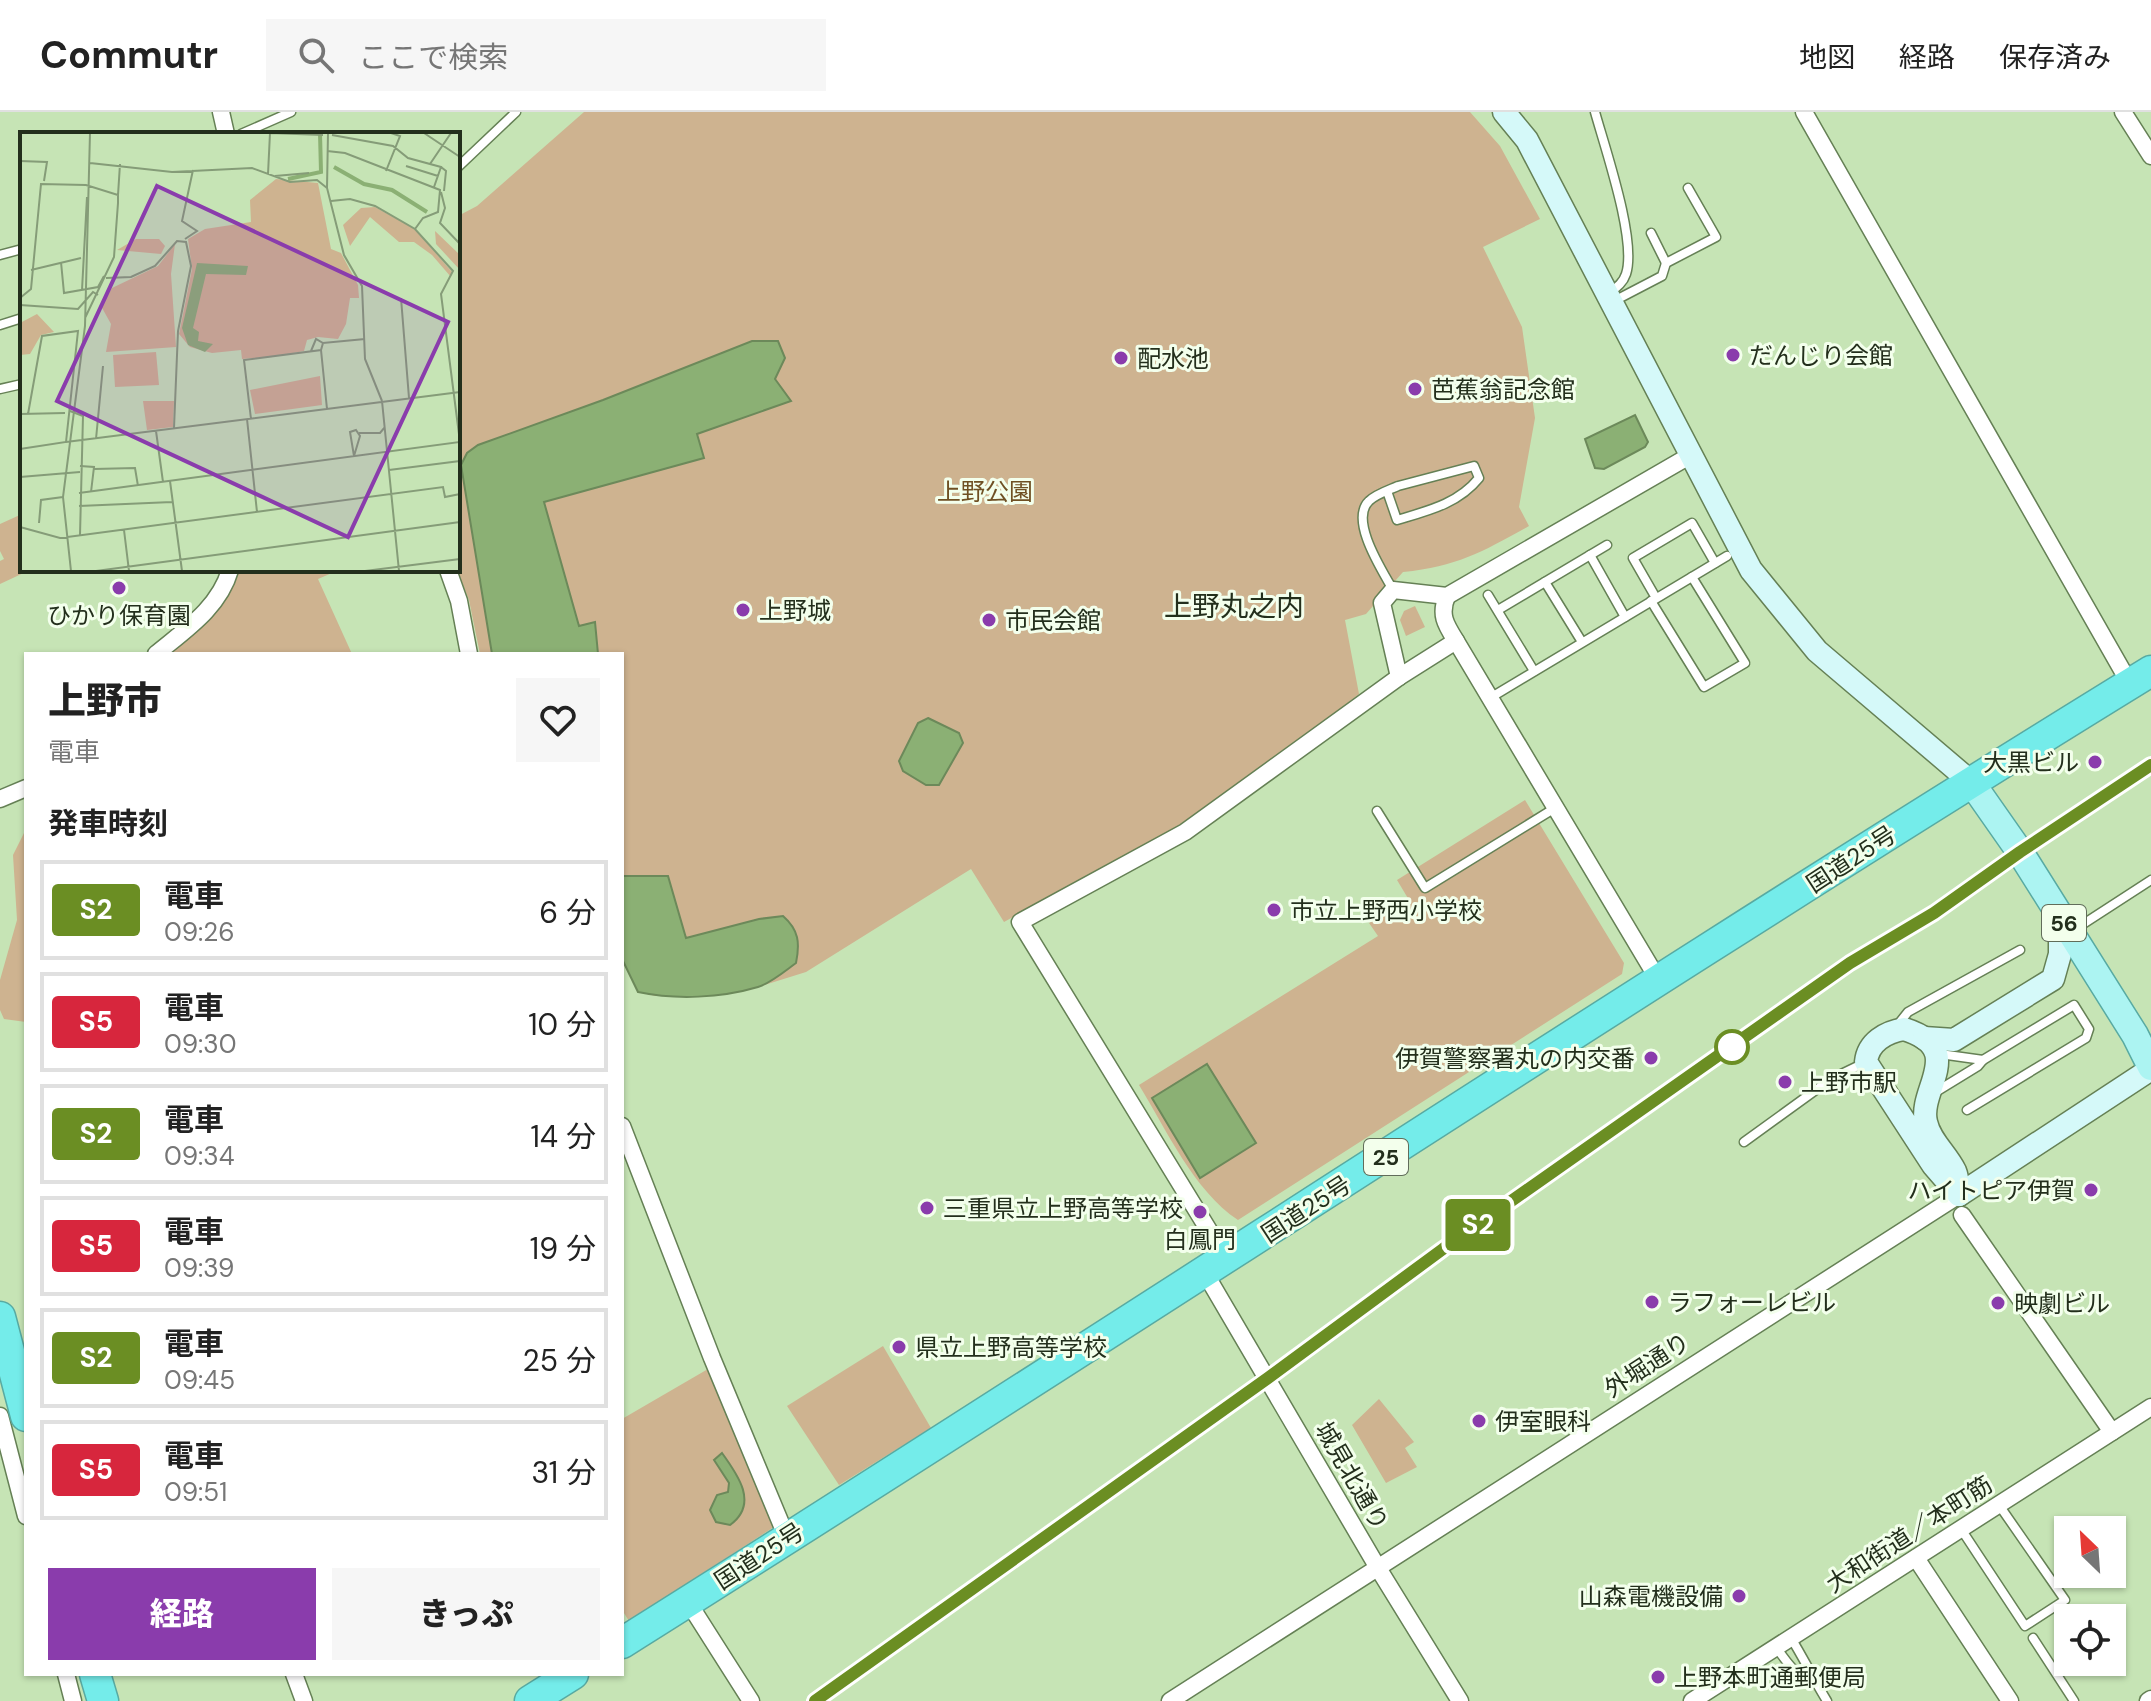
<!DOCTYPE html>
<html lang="ja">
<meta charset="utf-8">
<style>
:root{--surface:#fff;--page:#f6f6f6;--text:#222;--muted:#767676;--line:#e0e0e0;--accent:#8a3cac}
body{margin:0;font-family:"DM Sans","Noto Sans JP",sans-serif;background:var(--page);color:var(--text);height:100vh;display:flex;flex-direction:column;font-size:30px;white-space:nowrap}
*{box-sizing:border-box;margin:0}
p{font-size:26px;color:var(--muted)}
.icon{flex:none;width:44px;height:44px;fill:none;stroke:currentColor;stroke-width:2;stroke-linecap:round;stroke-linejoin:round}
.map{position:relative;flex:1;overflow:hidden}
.side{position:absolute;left:24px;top:540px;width:600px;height:1024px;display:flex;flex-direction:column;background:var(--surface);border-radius:0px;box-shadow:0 2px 6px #0004}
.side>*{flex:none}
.badge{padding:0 16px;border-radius:6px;font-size:28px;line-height:52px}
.needle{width:52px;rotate:335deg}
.fabs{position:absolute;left:2054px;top:1404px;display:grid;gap:16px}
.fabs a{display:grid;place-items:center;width:72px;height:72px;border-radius:0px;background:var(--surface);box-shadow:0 2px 6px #0004;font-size:40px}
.map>.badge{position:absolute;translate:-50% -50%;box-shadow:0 0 0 4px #fff}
h2{padding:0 24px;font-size:30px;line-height:72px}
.round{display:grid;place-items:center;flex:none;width:84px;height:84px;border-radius:0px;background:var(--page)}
.summary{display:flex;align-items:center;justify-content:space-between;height:136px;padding:0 24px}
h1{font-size:38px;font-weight:800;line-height:60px}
.cta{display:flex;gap:16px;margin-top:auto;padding:16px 24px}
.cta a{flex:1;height:92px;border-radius:0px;background:var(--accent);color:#fff;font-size:32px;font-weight:800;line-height:92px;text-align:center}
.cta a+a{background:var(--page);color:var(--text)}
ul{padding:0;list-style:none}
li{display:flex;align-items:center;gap:24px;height:100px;margin:0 16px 12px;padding:0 8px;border:4px solid var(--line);border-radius:0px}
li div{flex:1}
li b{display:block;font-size:30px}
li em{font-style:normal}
li .badge{min-width:88px;font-weight:700;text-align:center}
header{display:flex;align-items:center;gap:48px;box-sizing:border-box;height:112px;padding:0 40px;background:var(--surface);border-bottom:2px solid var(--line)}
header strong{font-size:38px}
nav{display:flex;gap:44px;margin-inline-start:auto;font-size:28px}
.search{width:560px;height:72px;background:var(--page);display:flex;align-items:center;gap:20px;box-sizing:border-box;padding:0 28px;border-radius:0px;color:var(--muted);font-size:30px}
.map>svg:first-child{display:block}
.green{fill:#ceb390}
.water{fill:#8bb074;stroke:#6c895a;stroke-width:2}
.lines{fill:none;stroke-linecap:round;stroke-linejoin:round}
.lane-casing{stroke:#658055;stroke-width:11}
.street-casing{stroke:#658055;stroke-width:19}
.secondary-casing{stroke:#658055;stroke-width:25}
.primary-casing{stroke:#58aaa2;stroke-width:29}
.highway-casing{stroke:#58aaa2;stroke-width:33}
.lane{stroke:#fff;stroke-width:8}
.street{stroke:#fff;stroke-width:16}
.secondary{stroke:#d5f9f9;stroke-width:22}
.primary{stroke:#acf4f2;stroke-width:26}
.highway{stroke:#74ecea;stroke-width:30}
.rail-casing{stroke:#5d6f52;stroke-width:9}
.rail{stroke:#f3ffec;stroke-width:6;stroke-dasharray:18;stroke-linecap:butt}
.line-casing{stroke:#fff;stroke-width:18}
.line{stroke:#6b8e23;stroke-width:12}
.poi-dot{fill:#8a3cac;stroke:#f3ffec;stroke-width:3}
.stop-dot{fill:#fff;stroke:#6b8e23;stroke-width:4}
.labels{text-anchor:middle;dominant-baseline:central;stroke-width:6;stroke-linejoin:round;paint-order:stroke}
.shield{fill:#f3ffec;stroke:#616d5a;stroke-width:2}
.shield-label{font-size:22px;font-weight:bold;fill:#232f1c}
.poi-label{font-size:24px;fill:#232f1c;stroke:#f3ffec;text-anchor:start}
.park-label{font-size:24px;fill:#6f5023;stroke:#f3ffec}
.street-label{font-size:24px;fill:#232f1c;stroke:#f3ffec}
.quarter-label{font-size:28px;fill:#232f1c;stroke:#f3ffec}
.inset-river{fill:none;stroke:#8bb074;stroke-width:4}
.inset-road{fill:none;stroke:#859c78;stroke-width:2}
.view{fill:#8a3cac;fill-opacity:0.15;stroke:#8a3cac;stroke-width:4}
.inset-edge{fill:none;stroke:#232f1c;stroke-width:4}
</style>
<header>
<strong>Commutr</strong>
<div class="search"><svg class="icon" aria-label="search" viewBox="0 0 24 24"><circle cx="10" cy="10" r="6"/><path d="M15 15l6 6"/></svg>ここで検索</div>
<nav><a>地図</a><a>経路</a><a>保存済み</a></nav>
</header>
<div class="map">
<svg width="2151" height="1589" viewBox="0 0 2151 1589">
<rect width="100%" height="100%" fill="#c6e4b5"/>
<!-- green -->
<g class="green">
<path d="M584,0H1470L1500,34L1540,107L1483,135L1522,215L1535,306L1519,395L1529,414C1482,440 1458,454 1403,460L1366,502L1345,508L1359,582L1247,671L1180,713L1004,810L971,757L806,860L761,874L703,884H656L638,880L622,847V542H480L469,488L457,458L458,104L477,94Z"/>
<path d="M22,402V458H30L0,472V449L4,447L0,439V412Z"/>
<path d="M236,458H339L318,467L352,542H165C201,513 222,504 236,458Z"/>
<path d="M1415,494L1425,515L1406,524L1400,508L1404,499Z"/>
<path d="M1525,688L1624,851L1622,862L1238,1108C1194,1079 1166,1017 1139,973L1378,824L1369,811L1409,788L1397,768Z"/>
<path d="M26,717V910L4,907L0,898V868L17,808L13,743Z"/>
<path d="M883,1234L931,1316L839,1373L787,1294Z"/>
<path d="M708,1257L774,1415L629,1509L622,1498V1307Z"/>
<path d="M1379,1287L1414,1330L1405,1336L1417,1355L1386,1371L1352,1313Z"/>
</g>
<!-- water -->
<g class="water">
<path d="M752,229H778L785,246L775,267L791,289L697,322L704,346L544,390L579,514L595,510L598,542H492L461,353L467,341L478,333L603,288Z"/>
<path d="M1635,303L1648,330L1645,335L1604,357L1595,356L1585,327Z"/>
<path d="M928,606L959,621L963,631L939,673H926L903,659L899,649L918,611Z"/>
<path d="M622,764H668L686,826L759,807L783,804C799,818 800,831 796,851C785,859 771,871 758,875C721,886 676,888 638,880L622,847Z"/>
<path d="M1207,952L1256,1031L1200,1066L1152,986Z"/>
<path d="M722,1341C738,1363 759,1392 730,1413L716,1410L710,1398L717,1383L728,1380L729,1371L714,1348Z"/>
</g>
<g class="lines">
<defs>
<g id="lane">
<path d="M1595,0C1605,36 1637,129 1626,162C1623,171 1617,175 1610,180"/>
<path d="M241,22L291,0"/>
<path d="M458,55L516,0"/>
<path d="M1651,121L1666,151"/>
<path d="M0,143L22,137"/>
<path d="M1614,189L1662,164L1666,151L1716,125L1688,76"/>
<path d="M0,213L22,206"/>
<path d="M0,277L22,272"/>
<path d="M1387,379L1397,408C1427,399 1458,392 1479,366L1474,354L1398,374C1389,378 1376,382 1369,389C1349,408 1382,458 1393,478"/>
<path d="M1590,443L1625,505"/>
<path d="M1545,470L1582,530"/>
<path d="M1488,483L1534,559"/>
<path d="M1656,486L1633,446L1692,411L1715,451"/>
<path d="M1651,489L1704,575L1745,551L1692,465"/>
<path d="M1498,498L1607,433"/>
<path d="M1490,586L1727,444"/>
<path d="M1377,699L1425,776L1555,696"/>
<path d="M2074,818L2151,768"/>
<path d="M1896,915L1908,900L2020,838"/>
<path d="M1934,981L1978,954L1983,948L1940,942"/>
<path d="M1967,998L2086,926L2089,917L2074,893L1983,948"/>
<path d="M1744,1030L1831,967L1864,951"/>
<path d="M1961,1417L2025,1514L2065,1488L1999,1393"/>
<path d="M1791,1526C1804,1547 1814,1568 1827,1589"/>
<path d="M2033,1526L2074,1589"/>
<path d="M1776,1535C1788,1552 1796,1564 1815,1571"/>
</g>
<g id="street">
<path d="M221,0L226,22"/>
<path d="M1804,0L2130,572"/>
<path d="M2123,0L2151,44"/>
<path d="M448,458L459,489L469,542"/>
<path d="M1456,529L1659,869"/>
<path d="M156,542C185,518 219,496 230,458"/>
<path d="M1399,565L1382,491L1393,478L1447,484L1691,343"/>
<path d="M0,687L26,676"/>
<path d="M622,1014L712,1246L787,1426"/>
<path d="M1962,1103L2112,1320"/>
<path d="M1227,1148L1020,810L1185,720L1399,565L1456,529C1446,513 1439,503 1447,484"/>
<path d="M1205,1161L1378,1456L1460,1589"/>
<path d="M0,1304L26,1404"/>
<path d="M1916,1446L2010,1589"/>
<path d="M688,1490L751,1589"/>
<path d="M66,1562L73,1589"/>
<path d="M294,1562L304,1589"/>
<path d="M1170,1589L1959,1083"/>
<path d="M1692,1589L2151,1295"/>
<path d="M2148,1589L2151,1587"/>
</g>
<g id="secondary">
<path d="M1504,0L1527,28L1751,458L1817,539L1971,670"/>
<path d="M1904,917C1968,937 1918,977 1926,1010C1930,1029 1947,1042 1955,1059C1958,1066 1958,1075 1959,1083L1933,1053L1866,950C1868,930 1886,920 1904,917Z"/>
<path d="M1924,926L1954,928L2053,867L2060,842V805"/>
<path d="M1959,1083L2151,957"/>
</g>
<path id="primary" d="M1971,670L2020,740L2135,923L2151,955"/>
<g id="highway">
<path d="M0,1205L26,1304"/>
<path d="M622,1531C1133,1210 1637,875 2151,559"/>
<path d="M95,1562L103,1589"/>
<path d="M530,1589L573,1562"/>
</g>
</defs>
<!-- lane casing -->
<use href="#lane" class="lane-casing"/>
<!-- street casing -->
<use href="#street" class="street-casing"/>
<!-- secondary casing -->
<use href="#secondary" class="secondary-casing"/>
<!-- primary casing -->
<use href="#primary" class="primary-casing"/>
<!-- highway casing -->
<use href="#highway" class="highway-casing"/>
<!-- lane -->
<use href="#lane" class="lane"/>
<!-- street -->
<use href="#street" class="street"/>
<!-- secondary -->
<use href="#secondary" class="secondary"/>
<!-- primary -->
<use href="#primary" class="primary"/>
<!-- highway -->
<use href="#highway" class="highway"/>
<defs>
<path id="rail" d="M815,1589C1166,1335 1519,1084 1874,835L1934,801L2020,740L2151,653"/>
</defs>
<!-- rail casing -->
<use href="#rail" class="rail-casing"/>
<!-- rail -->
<use href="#rail" class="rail"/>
</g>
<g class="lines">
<defs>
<path id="line" d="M815,1589L1268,1266L1443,1137L1850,851L1934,801L2020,740L2151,653"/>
</defs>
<!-- line casing -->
<use href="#line" class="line-casing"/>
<!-- line -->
<use href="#line" class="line"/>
</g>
<!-- markers -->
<g class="poi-dot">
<circle cx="1733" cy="243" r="8"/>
<circle cx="1121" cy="246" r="8"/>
<circle cx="1415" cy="277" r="8"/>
<circle cx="119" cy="476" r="8"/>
<circle cx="743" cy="498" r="8"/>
<circle cx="989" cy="508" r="8"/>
<circle cx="2095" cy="650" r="8"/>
<circle cx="1274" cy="798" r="8"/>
<circle cx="1651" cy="946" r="8"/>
<circle cx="1785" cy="970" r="8"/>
<circle cx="2091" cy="1078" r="8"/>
<circle cx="927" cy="1096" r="8"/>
<circle cx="1200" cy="1100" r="8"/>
<circle cx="1652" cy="1190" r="8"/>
<circle cx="1998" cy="1191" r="8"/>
<circle cx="899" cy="1235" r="8"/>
<circle cx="1479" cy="1309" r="8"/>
<circle cx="1739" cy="1484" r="8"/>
<circle cx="1658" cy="1565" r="8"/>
</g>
<circle class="stop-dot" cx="1732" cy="935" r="16"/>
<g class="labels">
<!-- shield labels -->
<g class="shield">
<rect x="2042" y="793" width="44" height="36" rx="6"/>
<rect x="1364" y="1027" width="44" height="36" rx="6"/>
</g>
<g class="shield-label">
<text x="2064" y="811">56</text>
<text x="1386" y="1045">25</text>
</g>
<!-- poi labels -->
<g class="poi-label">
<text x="1749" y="243">だんじり会館</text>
<text x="1137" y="246">配水池</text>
<text x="1431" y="277">芭蕉翁記念館</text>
<text x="759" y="498">上野城</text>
<text x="119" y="503" text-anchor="middle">ひかり保育園</text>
<text x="1005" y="508">市民会館</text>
<text x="2079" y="650" text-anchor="end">大黒ビル</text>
<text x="1290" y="798">市立上野西小学校</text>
<text x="1635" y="946" text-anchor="end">伊賀警察署丸の内交番</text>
<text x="1801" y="970">上野市駅</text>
<text x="2075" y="1078" text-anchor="end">ハイトピア伊賀</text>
<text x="943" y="1096">三重県立上野高等学校</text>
<text x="1200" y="1127" text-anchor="middle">白鳳門</text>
<text x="1668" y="1190">ラフォーレビル</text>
<text x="2014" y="1191">映劇ビル</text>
<text x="915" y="1235">県立上野高等学校</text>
<text x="1495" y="1309">伊室眼科</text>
<text x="1723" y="1484" text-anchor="end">山森電機設備</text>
<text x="1674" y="1565">上野本町通郵便局</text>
</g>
<!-- park labels -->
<g class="park-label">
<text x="985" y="379">上野公園</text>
</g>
<!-- street labels -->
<g class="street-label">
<text transform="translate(1851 747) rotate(-33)">国道25号</text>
<text transform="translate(1306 1097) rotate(-33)">国道25号</text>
<text transform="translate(1647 1253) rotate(-33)">外堀通り</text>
<text transform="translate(1352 1364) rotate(60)">城見北通り</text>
<text transform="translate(1909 1422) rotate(-33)">大和街道／本町筋</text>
<text transform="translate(759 1444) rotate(-33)">国道25号</text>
</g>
<!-- quarter labels -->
<g class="quarter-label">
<text x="1234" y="494">上野丸之内</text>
</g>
</g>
<!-- overview -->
<g transform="translate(20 20)">
<rect width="440" height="440" fill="#c6e4b5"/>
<path d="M256,47L298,51L311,117L321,121L338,153L339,166H330L326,192L318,207L298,205L287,208L284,219L252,225L222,227L221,218L192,221L170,215L159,202L172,137L168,107L185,97L231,90L230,68ZM355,75L395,97L432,140L431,145L412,123L394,110H379L350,85L330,114L323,93L341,76ZM415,99L440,123V138L416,112ZM116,107H139L145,114L141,122L97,118ZM155,112L151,142L156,215L86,220L91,192L81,174L92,156L138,134ZM17,182L34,200L21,203L10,222L0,223V191ZM136,220L139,253L95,255L93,223ZM300,244L302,273L235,282L230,258ZM123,269H154L153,295L127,298Z" fill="#ceb390"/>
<path d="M177,131L228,134L226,143L186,142L173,196L179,200L178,209L193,212L185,220L168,213L162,196Z" fill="#8bb074"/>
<path class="inset-river" d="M314,35L344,52L372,58L407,80M268,47L301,40L300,1"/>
<path class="inset-road" d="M250,1L303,3M308,1L307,56L324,123L342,154L345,227L362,269M404,1L440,25M312,3L373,14L388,26L421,35L414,55M307,19L325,21L420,58L418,80L403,86L395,97M0,29L27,30L24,49M70,31L152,40L232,36L270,50L297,48L307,56M410,32L431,1M386,34L418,44M421,35L426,39L424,59M366,39L380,4L371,1M248,42L250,1M255,44L289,41M421,60L425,76L420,91L440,112M98,63L100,32M165,107L177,99L162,89L173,38M41,130L44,161L78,155L84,144M11,138L61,126M86,146L111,145L135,134L157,109L166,110L171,134L158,199L154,296M62,158L67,65M0,166L11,157L21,52L66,53L98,63V71L94,125L65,186M381,166L389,266M0,173L58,177L73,160L78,163M301,218L307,277M291,219L296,207L303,211L345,207M362,269L379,439M50,279L63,284L60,403M0,282L45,281M227,287L237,380M231,287L224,228L301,218L303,211M336,298L340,304L334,324L330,300ZM136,299L143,350M339,301H360L365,295M76,307L83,234M46,310L440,260M0,317L46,310L58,199L22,204L8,282M60,334L74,335L71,360M74,337L115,336L118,354M369,338L440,329M0,345L60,340M150,349L162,439M59,361L440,310L421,162L433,139L395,97L355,74L330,67L311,69M59,374L152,370M19,391L21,368L43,365M0,395L40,406L423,355L425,365L440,362M104,398L109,439M51,439L43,365L65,194L70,1M76,439L440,390M345,439L440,427"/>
<path class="view" d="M137,54L428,190L328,405L37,269Z"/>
<rect width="440" height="440" class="inset-edge"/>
</g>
</svg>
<div class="fabs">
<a><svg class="needle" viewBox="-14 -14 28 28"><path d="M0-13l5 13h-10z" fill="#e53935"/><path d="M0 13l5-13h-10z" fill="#767676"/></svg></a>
<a><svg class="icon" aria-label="locate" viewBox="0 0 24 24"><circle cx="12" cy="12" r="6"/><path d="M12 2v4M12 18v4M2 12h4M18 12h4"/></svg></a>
</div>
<b class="badge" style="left:1478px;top:1113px;background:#6b8e23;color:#fff">S2</b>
<section class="side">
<div class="summary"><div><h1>上野市</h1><p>電車</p></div><a class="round"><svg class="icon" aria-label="heart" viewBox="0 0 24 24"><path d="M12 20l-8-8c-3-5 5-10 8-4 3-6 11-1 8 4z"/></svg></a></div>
<h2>発車時刻</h2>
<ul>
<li><span class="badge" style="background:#6b8e23;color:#fff">S2</span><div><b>電車</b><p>09:26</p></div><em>6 分</em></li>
<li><span class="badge" style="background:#d7263d;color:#fff">S5</span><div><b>電車</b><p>09:30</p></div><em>10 分</em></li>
<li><span class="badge" style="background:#6b8e23;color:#fff">S2</span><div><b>電車</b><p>09:34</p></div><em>14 分</em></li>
<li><span class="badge" style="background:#d7263d;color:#fff">S5</span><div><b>電車</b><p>09:39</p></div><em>19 分</em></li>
<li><span class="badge" style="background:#6b8e23;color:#fff">S2</span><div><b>電車</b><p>09:45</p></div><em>25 分</em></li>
<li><span class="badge" style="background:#d7263d;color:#fff">S5</span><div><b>電車</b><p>09:51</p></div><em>31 分</em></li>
</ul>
<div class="cta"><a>経路</a><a>きっぷ</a></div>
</section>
</div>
